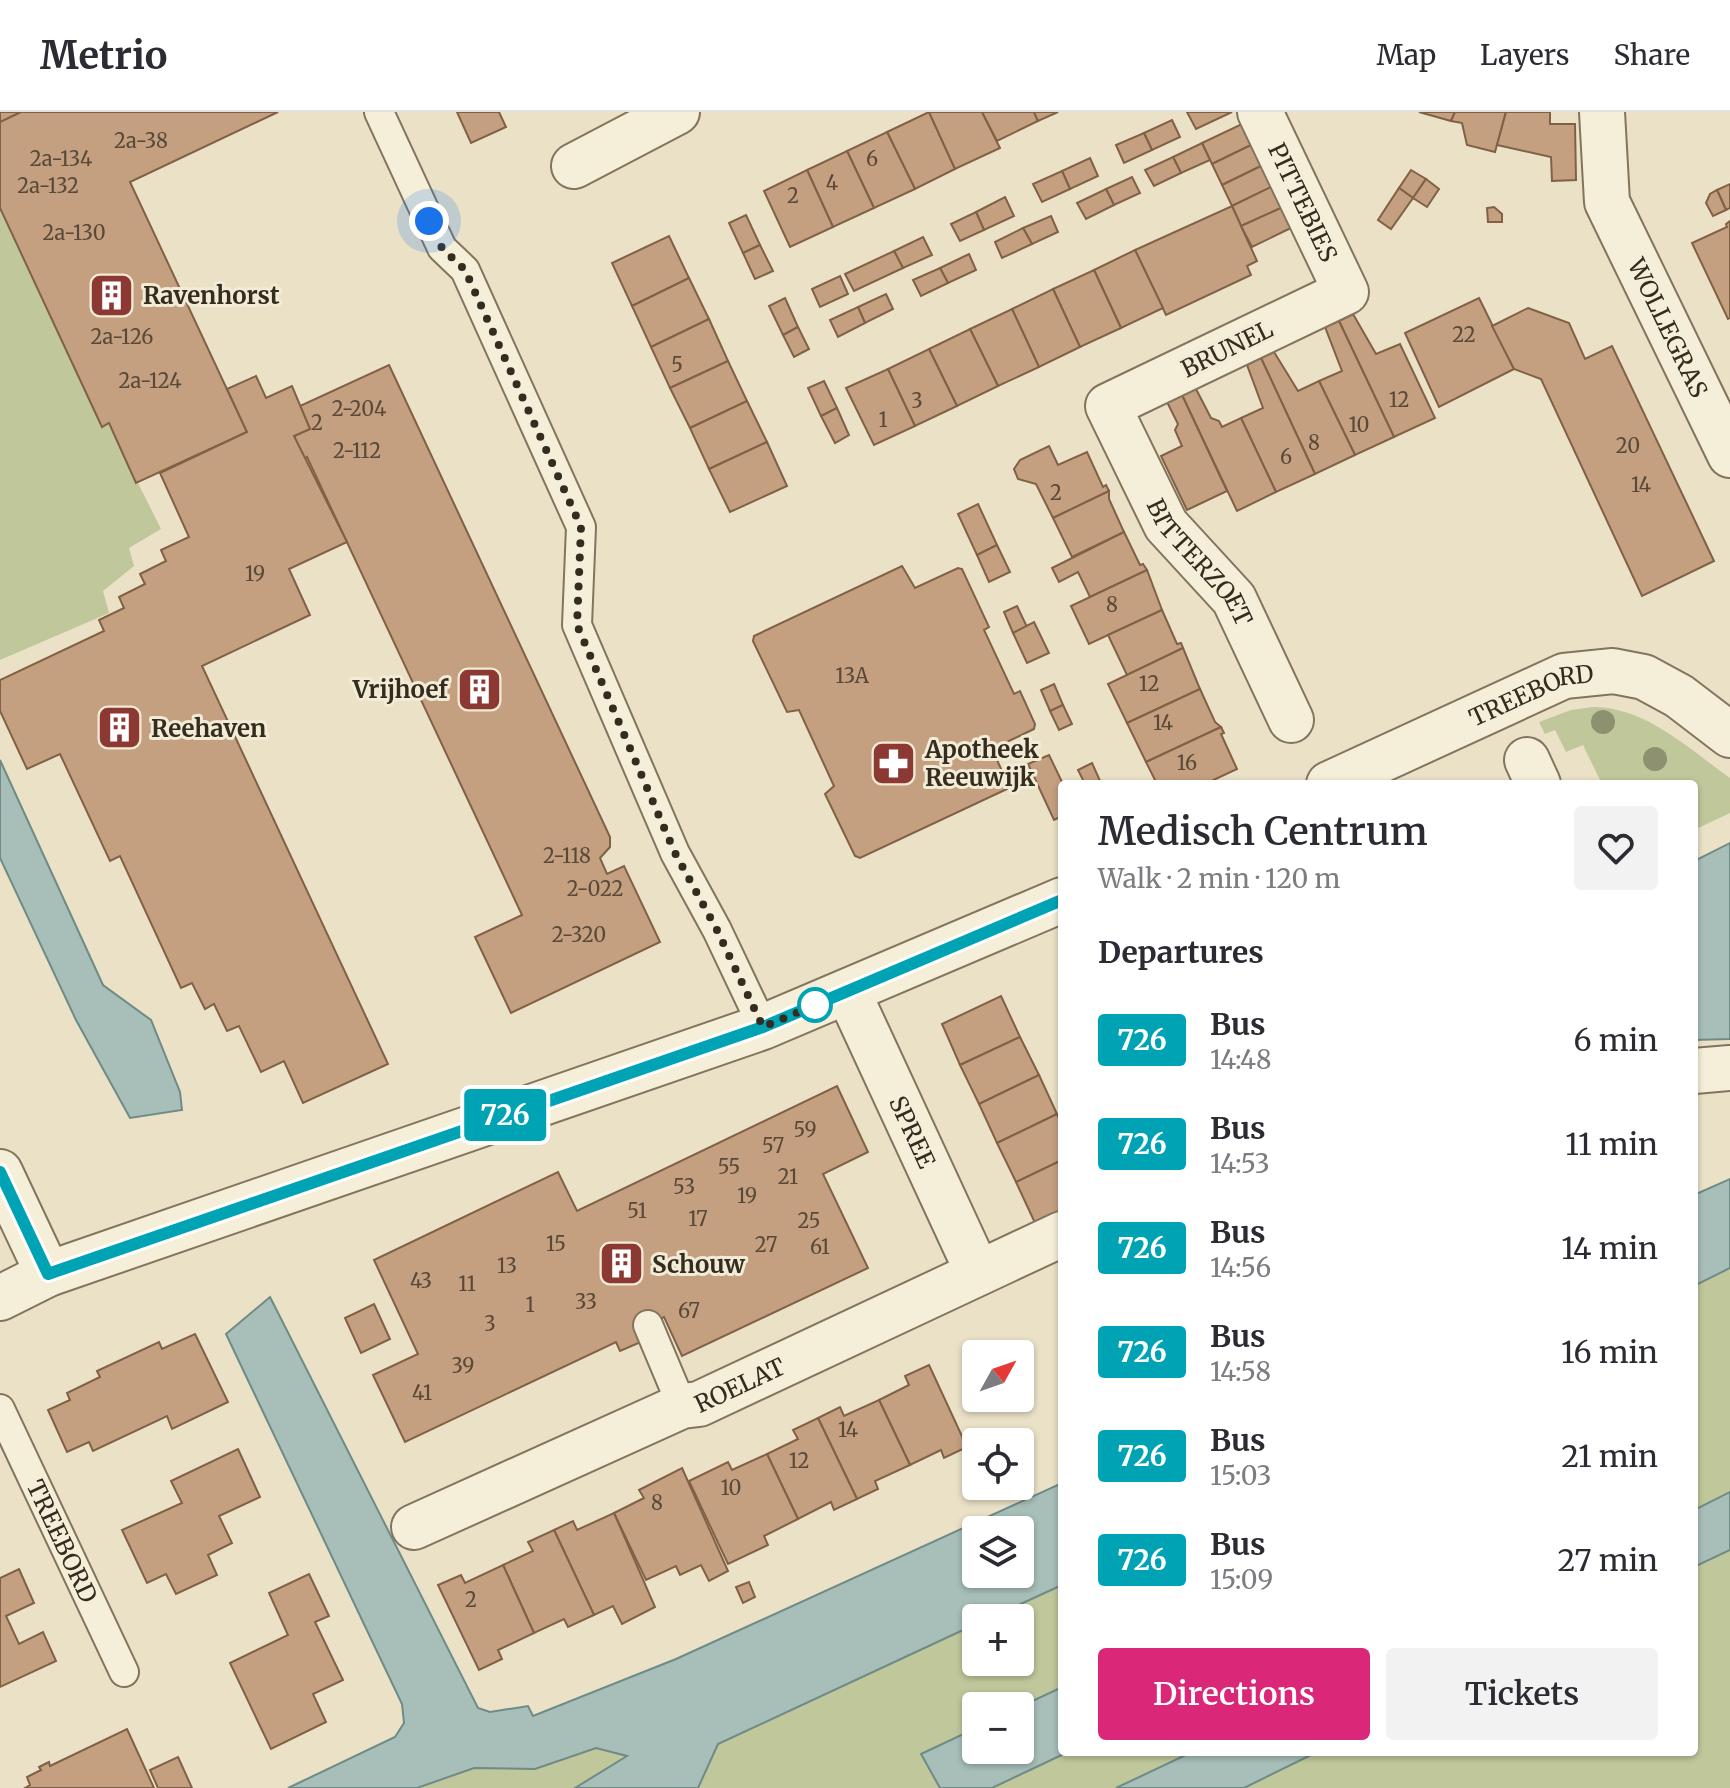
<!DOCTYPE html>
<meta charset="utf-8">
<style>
:root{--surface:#fff;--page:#f2f2f3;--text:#2b2b33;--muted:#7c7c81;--line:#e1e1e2;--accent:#db2777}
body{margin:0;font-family:Merriweather,serif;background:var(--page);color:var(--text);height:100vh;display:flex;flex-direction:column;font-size:30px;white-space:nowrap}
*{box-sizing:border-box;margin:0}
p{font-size:26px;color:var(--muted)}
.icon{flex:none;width:44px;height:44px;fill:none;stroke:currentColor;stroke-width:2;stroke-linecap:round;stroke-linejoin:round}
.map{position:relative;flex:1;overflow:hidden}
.panel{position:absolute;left:1058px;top:668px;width:640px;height:976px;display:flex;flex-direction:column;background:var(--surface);border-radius:8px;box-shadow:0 2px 6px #0004}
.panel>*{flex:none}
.badge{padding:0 16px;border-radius:6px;font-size:28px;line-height:52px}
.needle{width:52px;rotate:50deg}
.tools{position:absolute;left:962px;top:1228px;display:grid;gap:16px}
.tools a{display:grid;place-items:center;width:72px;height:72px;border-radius:8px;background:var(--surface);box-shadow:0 2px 6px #0004;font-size:40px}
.you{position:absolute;width:40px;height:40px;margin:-20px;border:6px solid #fff;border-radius:50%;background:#1a73e8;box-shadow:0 0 0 12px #1a73e833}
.map>.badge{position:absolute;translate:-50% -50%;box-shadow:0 0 0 4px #fff}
h2{padding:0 40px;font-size:30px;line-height:72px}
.round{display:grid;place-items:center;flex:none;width:84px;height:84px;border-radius:8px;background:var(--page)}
.summary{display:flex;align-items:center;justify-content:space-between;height:136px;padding:0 40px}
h1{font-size:38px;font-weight:600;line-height:60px}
.button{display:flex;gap:16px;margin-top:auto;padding:16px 40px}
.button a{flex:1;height:92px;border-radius:8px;background:var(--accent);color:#fff;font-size:32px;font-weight:600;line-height:92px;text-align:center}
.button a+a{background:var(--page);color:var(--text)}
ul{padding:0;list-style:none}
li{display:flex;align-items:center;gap:24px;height:104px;padding:0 40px}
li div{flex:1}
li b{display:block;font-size:30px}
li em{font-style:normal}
li .badge{min-width:88px;font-weight:700;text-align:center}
header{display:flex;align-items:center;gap:48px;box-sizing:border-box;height:112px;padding:0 40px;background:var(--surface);border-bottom:2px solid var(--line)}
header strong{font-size:38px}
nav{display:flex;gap:44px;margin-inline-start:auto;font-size:28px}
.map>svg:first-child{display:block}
.green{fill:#bfc79b}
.water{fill:#a7beb9;stroke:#6f8b86;stroke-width:2;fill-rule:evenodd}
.building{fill:#c4a080;stroke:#806146;stroke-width:2}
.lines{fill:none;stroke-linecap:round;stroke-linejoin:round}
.service-casing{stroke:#83745e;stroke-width:32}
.minor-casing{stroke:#83745e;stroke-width:48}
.tertiary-casing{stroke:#83745e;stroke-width:48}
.service{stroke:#f5efd9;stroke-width:28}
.minor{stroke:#f5efd9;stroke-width:44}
.tertiary{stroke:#f5efd9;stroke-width:44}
.tree{fill:#8e9170}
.line-casing{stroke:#fff;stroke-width:18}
.line{stroke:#00a3b4;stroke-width:12}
.walk{stroke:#352c20;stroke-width:8;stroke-dasharray:0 14.4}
.stop-dot{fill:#fff;stroke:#00a3b4;stroke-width:4}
.labels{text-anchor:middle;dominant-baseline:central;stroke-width:6;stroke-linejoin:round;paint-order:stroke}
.number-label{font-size:20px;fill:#594938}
.street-label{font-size:24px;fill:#352c20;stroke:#f2ebd5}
.poi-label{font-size:24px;font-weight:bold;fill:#352c20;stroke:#f2ebd5;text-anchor:start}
</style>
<header>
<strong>Metrio</strong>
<nav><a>Map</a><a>Layers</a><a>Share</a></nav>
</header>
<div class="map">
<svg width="1730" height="1676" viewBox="0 0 1730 1676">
<rect width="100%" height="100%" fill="#eae1c7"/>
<!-- green -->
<g class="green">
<path d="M0,96L161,417L129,436L134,454L103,479L109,501L0,548Z"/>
<path d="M1593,595C1646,595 1689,637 1730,666V701L1694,718V672H1602L1583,633L1566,640L1555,618L1545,622L1539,610L1571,598Z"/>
<path d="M1730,1156V1380L1694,1398V1174Z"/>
<path d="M1730,1438V1676H1244L1317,1640H1694V1455Z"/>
<path d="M1062,1473V1575L1020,1595L976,1594V1616L921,1642L940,1676H698L718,1632L976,1512V1550H1020V1506H990Z"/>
<path d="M596,1636L628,1644L575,1676H417L474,1656L535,1657Z"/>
<path d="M1068,1640H1192L1116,1676H992Z"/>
</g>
<!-- water -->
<g class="water">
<path d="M0,648L103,873L151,908L180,980L182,998L130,1006L76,908L0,746Z"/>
<path d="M1730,731V927L1694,928V749Z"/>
<path d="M1730,1067V1156L1694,1174V1083Z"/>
<path d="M270,1185L478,1596L490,1600L528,1594L533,1604L676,1547L1062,1371V1473L990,1506H976V1512L718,1632L698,1676H575L627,1644L596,1636L535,1657L474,1656L417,1676H288L395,1625L404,1611L402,1592L226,1222ZM1020,1418V1462H976V1418Z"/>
<path d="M1730,1380V1438L1694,1455V1398Z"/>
<path d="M1062,1575V1640H1068L992,1676H940L921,1642L976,1616V1638H1020V1595Z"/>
<path d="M1192,1640H1317L1244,1676H1116Z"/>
</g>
<!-- building -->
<g class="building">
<path d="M0,0H21L0,10Z"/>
<path d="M21,0H278L130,70L247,320L136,371L109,311L102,315L0,96V10Z"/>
<path d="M457,0H499L506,15L471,31Z"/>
<path d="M929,0L955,57L915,77L887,20Z"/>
<path d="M929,0H982L1000,36L955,57Z"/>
<path d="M982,0H1034L1038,9L997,29Z"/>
<path d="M1034,0H1058L1038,9Z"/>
<path d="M1187,0H1232L1196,17Z"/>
<path d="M1419,0H1455L1451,9Z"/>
<path d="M1455,0H1506L1495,40L1467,33L1462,11L1451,9Z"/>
<path d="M1506,0H1550V12H1575L1576,68L1552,69L1551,45L1497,33Z"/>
<path d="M1172,8L1180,25L1152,38L1144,21Z"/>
<path d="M1244,11L1253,32L1212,52L1202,31Z"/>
<path d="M887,20L915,77L874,96L847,39Z"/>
<path d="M1144,21L1152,38L1124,51L1116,33Z"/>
<path d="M1202,31L1210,48L1181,61L1173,45Z"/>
<path d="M1253,32L1263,53L1222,73L1212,52Z"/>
<path d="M847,39L874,96L833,115L807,58Z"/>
<path d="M1173,45L1181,61L1154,74L1145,58Z"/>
<path d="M1090,46L1098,64L1070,77L1062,59Z"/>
<path d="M1263,53L1273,74L1232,94L1222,73Z"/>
<path d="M807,58L833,115L790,135L764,79Z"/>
<path d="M1411,58L1426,67L1413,86L1399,76Z"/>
<path d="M1062,59L1070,77L1042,90L1033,72Z"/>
<path d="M1132,65L1140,81L1114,93L1106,77Z"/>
<path d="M1426,67L1439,77L1427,95L1413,86Z"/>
<path d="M1730,72V96L1726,98L1717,78Z"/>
<path d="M1273,74L1283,95L1241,114L1232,94Z"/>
<path d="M1399,76L1413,86L1391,117L1378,108Z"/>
<path d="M1106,77L1114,93L1086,107L1077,91Z"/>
<path d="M1717,78L1726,98L1713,104L1706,91L1710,82Z"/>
<path d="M1005,85L1014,104L984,118L976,100Z"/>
<path d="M1232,94L1257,149L1247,154L1251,163L1166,203L1135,138Z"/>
<path d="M1283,95L1293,115L1252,135L1241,114Z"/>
<path d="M1494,95L1502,102V110H1488L1487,96Z"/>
<path d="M976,100L984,118L960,129L951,112Z"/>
<path d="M746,103L760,133L743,141L729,111Z"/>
<path d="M1051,104L1058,120L1032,132L1023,116Z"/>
<path d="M1730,109V206L1728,207L1692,131L1727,115L1726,112Z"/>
<path d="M1023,116L1032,132L1002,146L995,130Z"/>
<path d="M669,124L689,166L632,194L612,151Z"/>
<path d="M923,125L932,143L903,156L894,139Z"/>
<path d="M760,133L773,159L755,167L743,141Z"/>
<path d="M1135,138L1163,196L1121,216L1094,158Z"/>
<path d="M894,139L903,156L854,179L845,162Z"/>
<path d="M969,142L976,158L948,171L940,156Z"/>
<path d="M940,156L948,171L921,184L913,168Z"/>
<path d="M1094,158L1121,216L1080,235L1053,177Z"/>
<path d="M840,164L848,182L820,195L812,177Z"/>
<path d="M689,166L709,207L651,235L632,194Z"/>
<path d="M1053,177L1080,235L1039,255L1012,197Z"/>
<path d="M886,182L893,197L865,211L858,195Z"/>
<path d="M785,186L798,215L783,223L769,194Z"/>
<path d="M1479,186L1514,257L1439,295L1405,221Z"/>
<path d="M858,195L865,211L838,225L830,208Z"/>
<path d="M1528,196L1569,211L1585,247L1612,234L1714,449L1642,484L1541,267L1514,257L1492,214Z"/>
<path d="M1012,197L1039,255L998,274L970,217Z"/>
<path d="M1353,202L1376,242L1400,232L1435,306L1394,325L1339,209Z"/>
<path d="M709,207L728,249L670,276L651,235Z"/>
<path d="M1339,209L1394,325L1355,343L1319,269L1342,259L1325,215Z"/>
<path d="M798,215L809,237L794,245L783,223Z"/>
<path d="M970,217L998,274L957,294L929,237Z"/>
<path d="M929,237L957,294L915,314L888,257Z"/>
<path d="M1274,240L1298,279L1319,269L1355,343L1315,362L1261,246Z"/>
<path d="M1261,246L1315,362L1276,380L1241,306L1263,296L1247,253Z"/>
<path d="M728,249L747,289L690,316L670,276Z"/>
<path d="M389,253L610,725V735L600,746L607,762L624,754L660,830L511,901L475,825L522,803L307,345L304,347L294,324L310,317L300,294Z"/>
<path d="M888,257L915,314L874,333L846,276Z"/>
<path d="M256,264L266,286L292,274L310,317L294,324L347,430L289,457L310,503L202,554L388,952L303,991L284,949L261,960L239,914L227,919L214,892L205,897L192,871L181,876L120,744L110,749L60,642L27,657L0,599V568L104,519L99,508L124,496L119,485L145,472L140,462L166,449L161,438L189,425L160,361L247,320L227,277Z"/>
<path d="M824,269L837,296L821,304L808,276Z"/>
<path d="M1196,277L1211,306L1219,309L1222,315L1241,306L1276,380L1237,399L1182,283Z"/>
<path d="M1182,283L1227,379L1187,398L1161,344L1182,334L1175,318L1178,312L1167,290Z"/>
<path d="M747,289L767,330L709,357L690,316Z"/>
<path d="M837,296L849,323L835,331L821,304Z"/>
<path d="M767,330L787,374L730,400L709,357Z"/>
<path d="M1049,334L1058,353L1087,340L1103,375L1106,373L1109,379L1053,406L1036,372L1018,367L1014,357L1020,348Z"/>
<path d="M1109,379V387L1124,420L1072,445L1053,406Z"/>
<path d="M978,392L997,433L977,443L958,402Z"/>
<path d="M1124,420L1140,453L1143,452L1147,458L1090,485L1078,460L1059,470L1052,456Z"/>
<path d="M997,433L1010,460L989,470L977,443Z"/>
<path d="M902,454L915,476L958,456L962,457L989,515L984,518L1014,582L1020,579L1035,612L1034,617L992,637L1008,672L1007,677L860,746L855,744L825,682L834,674L799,598L787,600L753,529L754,524Z"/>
<path d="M1147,458L1162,498L1089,532L1071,494Z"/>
<path d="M1017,494L1027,515L1013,521L1004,500Z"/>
<path d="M1162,498L1177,532L1181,531L1183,536L1127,563L1108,523Z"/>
<path d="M1034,510L1049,541L1027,551L1013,521Z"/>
<path d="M1183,536L1200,577L1127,611L1108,572Z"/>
<path d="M1054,572L1063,593L1050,599L1041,578Z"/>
<path d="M1200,577L1215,610L1221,615L1146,650L1127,611Z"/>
<path d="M1063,593L1072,612L1059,618L1050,599Z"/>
<path d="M1221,615L1224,621L1221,622L1237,657L1205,672H1157L1146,650Z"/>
<path d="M1049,643L1063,672L1062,704L1054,708L1028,652Z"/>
<path d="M1092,651L1101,671L1085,672L1078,658Z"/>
<path d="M1001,884L1020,925L960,953L942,912Z"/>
<path d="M1020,925L1039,963L979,992L960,953Z"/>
<path d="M1039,963L1057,1002L997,1031L979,992Z"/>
<path d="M837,974L868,1040L823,1062L868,1156L682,1244L664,1205L636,1219L641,1230L620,1239L616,1230L405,1330L373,1263L418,1242L374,1148L558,1060L577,1099Z"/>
<path d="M1057,1002L1062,1013V1048L1016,1070L997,1031Z"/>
<path d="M1062,1048V1098L1035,1111L1016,1070Z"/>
<path d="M374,1192L390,1227L361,1241L345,1206Z"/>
<path d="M195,1222L228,1290L172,1317L167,1304L93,1339L89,1330L67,1340L48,1298L70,1288L67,1281L100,1265L97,1259L159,1230L162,1237Z"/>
<path d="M929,1253L967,1335L944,1346L941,1338L910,1353L879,1288L909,1273L905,1264Z"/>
<path d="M879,1288L910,1353L875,1369L878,1377L857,1387L818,1306L840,1295L844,1304Z"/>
<path d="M818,1306L857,1387L834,1398L831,1390L798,1407L767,1342L798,1327L793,1318Z"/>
<path d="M238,1337L260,1385L219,1404L232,1431L208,1443L217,1463L176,1482L166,1462L147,1471L122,1418L182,1391L171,1369Z"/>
<path d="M767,1342L798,1407L764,1424L768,1433L728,1452L689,1369L728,1350L732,1358Z"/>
<path d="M682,1356L728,1459L709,1469L701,1453L680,1463L676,1454L646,1468L614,1401L644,1386L639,1378Z"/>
<path d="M614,1401L655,1495L622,1512L613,1494L594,1503L554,1418L573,1409L577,1418Z"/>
<path d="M554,1418L594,1503L568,1515L564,1507L534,1521L503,1453L533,1439L528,1430Z"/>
<path d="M503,1453L534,1521L498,1538L502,1547L479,1558L438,1473L461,1463L465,1471Z"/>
<path d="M19,1457L34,1491L6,1504L19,1532L43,1520L56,1549L0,1575V1466Z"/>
<path d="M309,1462L329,1504L315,1510L343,1568L313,1582L326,1610L271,1637L230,1551L288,1523L269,1481Z"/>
<path d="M749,1470L755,1485L743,1491L736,1475Z"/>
<path d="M127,1617L154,1676H25L30,1673L27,1665L41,1658L39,1655L49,1650L50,1654Z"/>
<path d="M178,1645L192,1676H158L150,1658Z"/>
</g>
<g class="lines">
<defs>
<g id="service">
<path d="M379,0L442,136L465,158L581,415L577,513L675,741L717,818L763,915"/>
<path d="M648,1213L682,1294"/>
<path id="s1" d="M0,1297L124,1560"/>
</g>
<g id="minor">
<path id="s2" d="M1260,0L1346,180L1108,294L1166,413L1234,487L1291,608"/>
<path id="s3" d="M1602,0L1607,90L1730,343"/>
<path d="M574,54L677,0"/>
<path d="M1527,648L1538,672"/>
<path id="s4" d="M848,880L978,1161"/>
<path d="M1694,959L1730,956"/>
<path id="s5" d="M414,1415L682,1294L699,1292L1062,1122"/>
</g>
<g id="tertiary">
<path id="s6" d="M1329,672L1564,564L1613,559L1644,565L1679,584L1730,623"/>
<path d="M0,1060L48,1162"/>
<path d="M0,1186L48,1162L763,915L1062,788"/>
</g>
</defs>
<!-- service casing -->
<use href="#service" class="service-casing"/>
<!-- minor casing -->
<use href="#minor" class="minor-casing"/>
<!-- tertiary casing -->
<use href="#tertiary" class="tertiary-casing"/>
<!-- service -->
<use href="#service" class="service"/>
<!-- minor -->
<use href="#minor" class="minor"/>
<!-- tertiary -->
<use href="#tertiary" class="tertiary"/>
</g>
<!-- trees -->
<g class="tree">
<circle cx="1603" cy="610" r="12"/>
<circle cx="1655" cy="647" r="12"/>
</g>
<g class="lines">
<defs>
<path id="line" d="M0,1060L48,1162L763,915L1062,788"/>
</defs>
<!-- line casing -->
<use href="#line" class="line-casing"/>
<!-- line -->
<use href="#line" class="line"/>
<!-- walk -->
<path class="walk" d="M429,109L442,136L465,158L581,415L577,513L675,741L717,818L763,915L815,893"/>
</g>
<!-- icons -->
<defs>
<symbol id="building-square" viewBox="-11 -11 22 22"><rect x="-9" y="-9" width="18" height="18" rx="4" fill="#8c3934" stroke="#f2ebd5"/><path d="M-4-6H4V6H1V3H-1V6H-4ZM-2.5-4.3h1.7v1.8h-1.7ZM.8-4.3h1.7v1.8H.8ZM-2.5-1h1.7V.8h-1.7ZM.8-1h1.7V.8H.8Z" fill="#fff"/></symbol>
<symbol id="pharmacy-square" viewBox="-11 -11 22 22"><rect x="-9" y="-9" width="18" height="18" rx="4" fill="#8c3934" stroke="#f2ebd5"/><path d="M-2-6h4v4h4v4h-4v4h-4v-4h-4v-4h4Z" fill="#fff"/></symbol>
</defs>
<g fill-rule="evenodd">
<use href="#building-square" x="86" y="158" width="51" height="51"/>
<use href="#building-square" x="454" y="552" width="51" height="51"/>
<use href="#building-square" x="94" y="590" width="51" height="51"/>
<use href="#pharmacy-square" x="868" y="626" width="51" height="51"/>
<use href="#building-square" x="596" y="1126" width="51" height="51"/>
</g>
<!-- markers -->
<circle class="stop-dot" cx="815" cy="893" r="16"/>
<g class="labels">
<!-- number labels -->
<g class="number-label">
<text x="141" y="28">2a-38</text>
<text x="61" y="46">2a-134</text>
<text x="872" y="46">6</text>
<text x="832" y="70">4</text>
<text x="48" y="73">2a-132</text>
<text x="793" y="83">2</text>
<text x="74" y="120">2a-130</text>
<text x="1464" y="222">22</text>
<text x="122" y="224">2a-126</text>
<text x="677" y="252">5</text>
<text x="150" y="268">2a-124</text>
<text x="1399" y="287">12</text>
<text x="917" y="288">3</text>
<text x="359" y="296">2-204</text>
<text x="883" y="307">1</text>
<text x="317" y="310">2</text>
<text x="1359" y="312">10</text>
<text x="1314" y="330">8</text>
<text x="1628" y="333">20</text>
<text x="357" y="338">2-112</text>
<text x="1286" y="344">6</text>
<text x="1641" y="372">14</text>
<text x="1056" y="380">2</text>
<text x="255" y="461">19</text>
<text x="1112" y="492">8</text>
<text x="852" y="563">13A</text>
<text x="1149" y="571">12</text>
<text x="1163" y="610">14</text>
<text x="1187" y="650">16</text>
<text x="567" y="743">2-118</text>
<text x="595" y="776">2-022</text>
<text x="579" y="822">2-320</text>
<text x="805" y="1017">59</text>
<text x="773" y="1033">57</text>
<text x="729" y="1054">55</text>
<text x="788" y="1064">21</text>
<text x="684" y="1074">53</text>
<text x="747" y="1083">19</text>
<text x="637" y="1098">51</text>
<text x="698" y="1106">17</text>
<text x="809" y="1108">25</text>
<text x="556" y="1131">15</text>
<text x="766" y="1132">27</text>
<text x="820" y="1134">61</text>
<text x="507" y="1153">13</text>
<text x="421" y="1168">43</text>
<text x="467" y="1171">11</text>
<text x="586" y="1189">33</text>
<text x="530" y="1192">1</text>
<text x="689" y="1198">67</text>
<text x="490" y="1211">3</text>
<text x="463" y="1253">39</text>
<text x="422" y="1280">41</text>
<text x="848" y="1317">14</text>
<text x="799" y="1348">12</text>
<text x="731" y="1375">10</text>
<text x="657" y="1390">8</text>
<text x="471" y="1487">2</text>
</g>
<!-- street labels -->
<g class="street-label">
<text stroke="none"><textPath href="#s2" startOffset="100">PITTEBIES</textPath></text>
<text stroke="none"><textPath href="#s3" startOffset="230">WOLLEGRAS</textPath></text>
<text transform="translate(1227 237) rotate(-26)">BRUNEL</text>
<text stroke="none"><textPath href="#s2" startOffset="646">BITTERZOET</textPath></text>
<text stroke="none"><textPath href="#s6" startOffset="222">TREEBORD</textPath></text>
<text stroke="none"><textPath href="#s4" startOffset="154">SPREE</textPath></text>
<text stroke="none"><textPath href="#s5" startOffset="356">ROELAT</textPath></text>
<text stroke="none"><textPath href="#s1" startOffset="146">TREEBORD</textPath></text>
</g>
<!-- poi labels -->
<g class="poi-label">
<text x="143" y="183">Ravenhorst</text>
<text x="448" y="577" text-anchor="end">Vrijhoef</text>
<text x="151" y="616">Reehaven</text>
<text x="925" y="637">Apotheek<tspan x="925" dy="28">Reeuwijk</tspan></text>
<text x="652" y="1152">Schouw</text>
</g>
</g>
</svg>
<div class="tools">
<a><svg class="needle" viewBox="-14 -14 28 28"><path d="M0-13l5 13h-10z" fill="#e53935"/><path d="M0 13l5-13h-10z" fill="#7c7c81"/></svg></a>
<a><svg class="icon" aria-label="locate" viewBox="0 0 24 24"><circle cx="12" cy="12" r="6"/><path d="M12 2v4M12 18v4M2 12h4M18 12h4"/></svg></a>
<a><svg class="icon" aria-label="layers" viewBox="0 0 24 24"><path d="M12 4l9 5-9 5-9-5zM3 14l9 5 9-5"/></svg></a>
<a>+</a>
<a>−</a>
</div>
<div class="you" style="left:429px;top:109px"></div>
<b class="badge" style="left:505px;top:1003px;background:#00a3b4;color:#fff">726</b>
<section class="panel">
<div class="summary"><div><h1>Medisch Centrum</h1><p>Walk · 2 min · 120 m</p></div><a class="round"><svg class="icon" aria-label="heart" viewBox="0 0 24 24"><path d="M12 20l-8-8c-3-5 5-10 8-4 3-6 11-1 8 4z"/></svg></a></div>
<h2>Departures</h2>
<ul>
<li><span class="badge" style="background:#00a3b4;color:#fff">726</span><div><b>Bus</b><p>14:48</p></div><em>6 min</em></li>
<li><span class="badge" style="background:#00a3b4;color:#fff">726</span><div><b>Bus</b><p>14:53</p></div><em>11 min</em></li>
<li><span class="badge" style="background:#00a3b4;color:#fff">726</span><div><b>Bus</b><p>14:56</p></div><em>14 min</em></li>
<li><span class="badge" style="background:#00a3b4;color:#fff">726</span><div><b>Bus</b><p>14:58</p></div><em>16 min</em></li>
<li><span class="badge" style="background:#00a3b4;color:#fff">726</span><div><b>Bus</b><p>15:03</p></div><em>21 min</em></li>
<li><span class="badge" style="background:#00a3b4;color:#fff">726</span><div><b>Bus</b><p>15:09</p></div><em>27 min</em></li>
</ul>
<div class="button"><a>Directions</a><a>Tickets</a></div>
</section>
</div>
